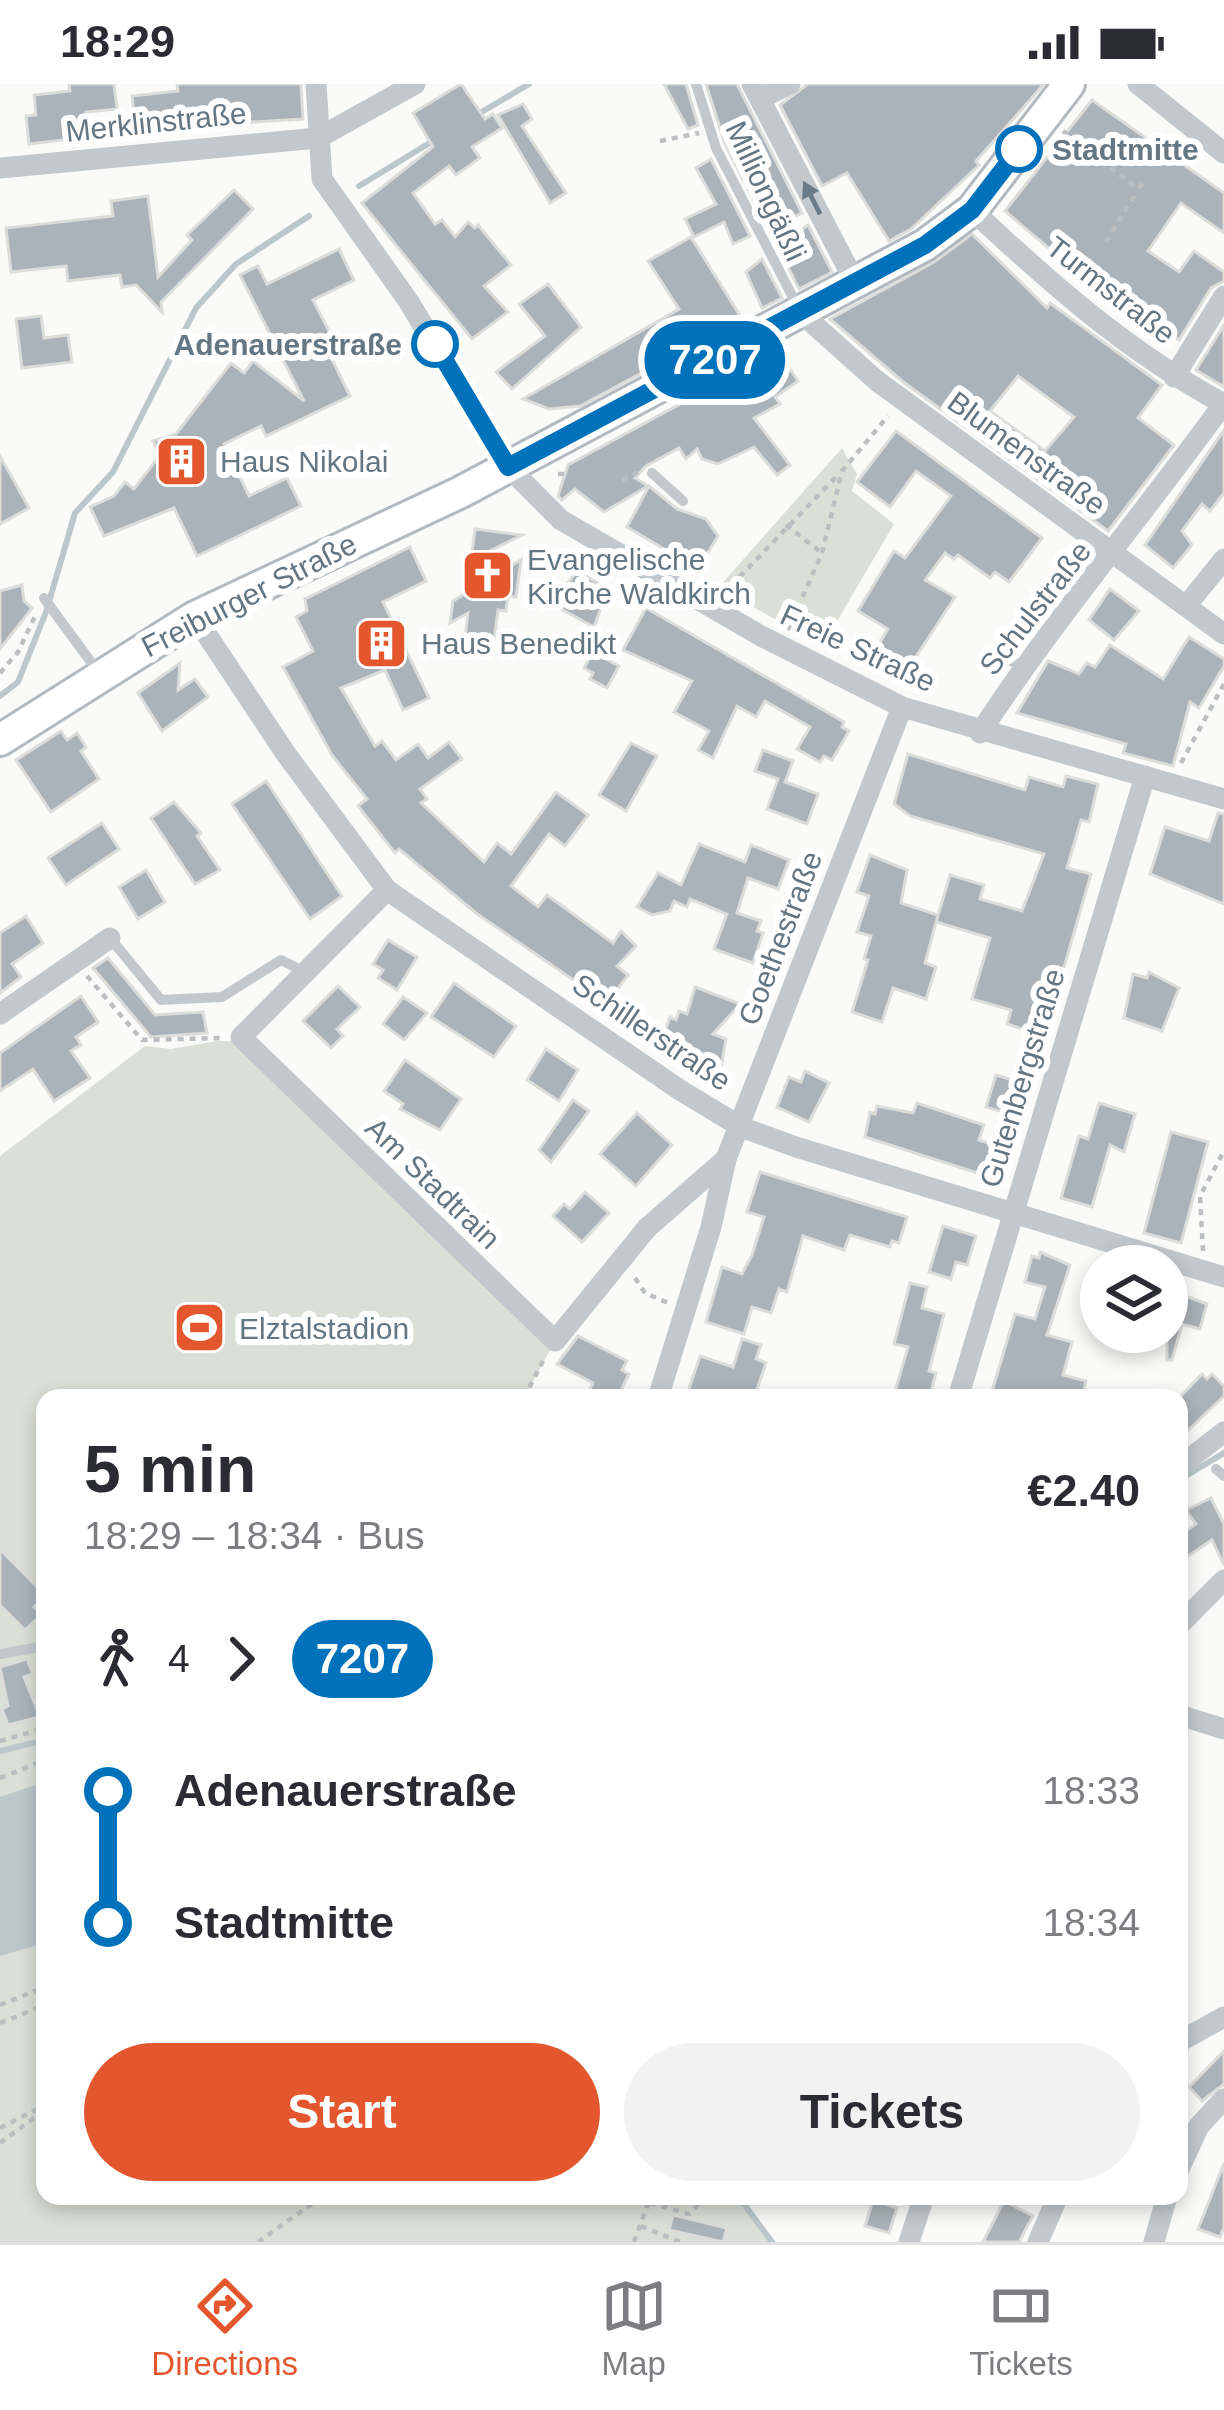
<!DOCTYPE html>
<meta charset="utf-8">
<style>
:root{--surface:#fff;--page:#f2f2f3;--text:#2b2b33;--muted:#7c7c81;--line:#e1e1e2;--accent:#e4572e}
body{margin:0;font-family:Helvetica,sans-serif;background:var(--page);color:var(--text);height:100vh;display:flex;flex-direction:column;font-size:45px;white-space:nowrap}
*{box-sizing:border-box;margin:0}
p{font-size:39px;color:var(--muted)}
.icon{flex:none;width:66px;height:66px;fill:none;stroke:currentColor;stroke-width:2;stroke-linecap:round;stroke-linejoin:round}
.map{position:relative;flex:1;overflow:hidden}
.sheet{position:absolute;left:36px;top:1305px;width:1152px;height:816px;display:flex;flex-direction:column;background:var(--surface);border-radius:24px;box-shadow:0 6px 18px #0003}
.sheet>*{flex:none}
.badge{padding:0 24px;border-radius:39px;font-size:42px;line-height:78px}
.fabs{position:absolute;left:1080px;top:1161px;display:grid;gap:24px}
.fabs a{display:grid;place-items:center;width:108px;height:108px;border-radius:50%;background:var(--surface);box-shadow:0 6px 18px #0003;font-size:60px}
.map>.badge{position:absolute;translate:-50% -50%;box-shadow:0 0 0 6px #fff}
.legs{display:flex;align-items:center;gap:18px;height:132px;padding:0 48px;font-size:39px}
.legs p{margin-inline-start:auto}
.head{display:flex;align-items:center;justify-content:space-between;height:204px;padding:0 48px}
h1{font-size:66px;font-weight:800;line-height:90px}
.action{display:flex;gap:24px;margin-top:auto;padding:24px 48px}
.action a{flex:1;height:138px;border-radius:72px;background:var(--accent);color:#fff;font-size:48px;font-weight:800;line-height:138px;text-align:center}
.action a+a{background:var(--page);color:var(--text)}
ul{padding:0 48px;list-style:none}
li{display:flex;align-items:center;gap:42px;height:132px;font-size:45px}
li i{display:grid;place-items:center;width:18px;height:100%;margin:0 15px;background:currentColor}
li i::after{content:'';width:30px;height:30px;margin:-15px;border:9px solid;border-radius:50%;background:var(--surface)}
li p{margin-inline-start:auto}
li:first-child i{background:linear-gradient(#0000 50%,currentColor 0)}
li:last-child i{background:linear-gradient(currentColor 50%,#0000 0)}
.status{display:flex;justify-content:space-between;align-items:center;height:84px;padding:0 60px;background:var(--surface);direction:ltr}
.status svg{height:33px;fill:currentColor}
.menu{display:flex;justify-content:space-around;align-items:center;height:168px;border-top:3px solid var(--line);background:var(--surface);font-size:33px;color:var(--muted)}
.menu a{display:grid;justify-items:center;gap:6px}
.menu .active{color:var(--accent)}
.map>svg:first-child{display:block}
.green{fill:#dadfd7}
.water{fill:#bbc7cb}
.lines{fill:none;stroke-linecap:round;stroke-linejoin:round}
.stream{stroke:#bbc7cb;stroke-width:6}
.building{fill:#aab3b9;stroke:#dcdcda;stroke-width:3;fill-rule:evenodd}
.secondary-casing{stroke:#b3babf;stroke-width:36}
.path{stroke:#bbbfc2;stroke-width:4.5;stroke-dasharray:6 6;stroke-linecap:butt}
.lane{stroke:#c3c8cc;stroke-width:10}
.street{stroke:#c3c8cc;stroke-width:21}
.secondary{stroke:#fff;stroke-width:30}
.oneway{fill:#6a7a87}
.line-1-casing{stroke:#fff;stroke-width:27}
.line-1{stroke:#0072bc;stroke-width:18}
.stop-1-dot{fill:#fff;stroke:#0072bc;stroke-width:6}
.labels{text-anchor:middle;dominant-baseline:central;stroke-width:12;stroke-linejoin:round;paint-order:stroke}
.street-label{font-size:30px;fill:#657683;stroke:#fff}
.stop-label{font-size:30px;font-weight:bold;fill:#657683;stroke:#fff;text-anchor:start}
.poi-label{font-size:30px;fill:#657683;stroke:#fff;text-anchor:start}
</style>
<div class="status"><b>18:29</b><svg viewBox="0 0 49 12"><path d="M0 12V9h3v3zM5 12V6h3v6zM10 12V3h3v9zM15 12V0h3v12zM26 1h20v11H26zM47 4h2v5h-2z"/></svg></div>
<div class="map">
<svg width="1224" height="2158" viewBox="0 0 1224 2158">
<rect width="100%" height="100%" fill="#fafaf8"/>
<!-- green -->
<g class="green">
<path d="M842,364L857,390L852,407L894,440L823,561L718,504Z"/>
<path d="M217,957H231L555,1257L524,1314H45V2112H738L772,2158H0V1072L145,962L171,965Z"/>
</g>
<!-- water -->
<path class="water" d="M45,1698V1859L0,1872V1713Z"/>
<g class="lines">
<!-- stream -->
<g class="stream">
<path d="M475,32L529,0"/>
<path d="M359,102L433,57"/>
<path d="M0,612L18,598L46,528L75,429L113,388L196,224L236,180L309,132"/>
<path d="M1179,1396L1224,1369"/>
<path d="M0,1667L45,1656"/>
<path d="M738,2112L772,2158"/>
</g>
</g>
<!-- building -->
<g class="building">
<path d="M69,0H114L117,25L86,28L89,53L29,60L26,32L36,31L34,11L70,7Z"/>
<path d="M177,0H301L303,35L136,45L132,12L178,7Z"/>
<path d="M461,0L485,35L493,30L502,44L472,63L480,74L456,91L449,82L413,109L435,140L442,136L455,153L468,138L475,144L478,141L511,181L484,202L508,228L472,255L362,119L433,63L413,29Z"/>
<path d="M664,0H686L698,41L688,45Z"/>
<path d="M706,0H737L802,129L768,144L725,60Z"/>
<path d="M808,0H1044L976,77L979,81L911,145L889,157L847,89L822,102L780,21Z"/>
<path d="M1092,16L1224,109V149L1181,119L1148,167L1179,188L1194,167L1224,188V197L1211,204L1179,256L1061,181L1065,178L1005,127Z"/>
<path d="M523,20L532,35L522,42L566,109L550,119L498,31Z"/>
<path d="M711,75L750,152L733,160L724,138L694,153L685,135L716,120L696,84Z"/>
<path d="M234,106L253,125L161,218L162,228L136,201L122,203L120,191L68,197L66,182L11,188L6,144L113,132L111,117L148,112L158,193L192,156L187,151Z"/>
<path d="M808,141L832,188L799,205L778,163Z"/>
<path d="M972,150L1047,224L1050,219L1162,301L1138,334L1174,361L1108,447L902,297L830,235L934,178ZM1018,292L1074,333L1045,367L990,327Z"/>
<path d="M691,153L742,235L580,322L549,325L523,315L679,225L648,177Z"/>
<path d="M339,165L354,196L313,216L331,251L322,255L350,312L266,352L261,342L224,360L249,412L287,394L301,422L197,472L174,424L104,452L90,423L114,412L125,398L134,405L160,371L153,357L176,350L231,279L244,289L253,277L304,317L240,191L258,182L267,200Z"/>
<path d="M762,175L782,214L762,224L746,188Z"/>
<path d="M548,200L581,243L512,305L496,288L545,252L519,220Z"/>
<path d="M41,232L44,254L68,251L72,278L22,284L16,235Z"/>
<path d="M1224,241V303L1196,286Z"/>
<path d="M770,271L774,277L781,271L798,297L775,313L780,320L754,334L790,381L777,391L754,363L718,380L702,375L697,365L686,375L679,364L646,382L635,394L648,402L604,428L575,405L562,416L558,412L568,381Z"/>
<path d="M1224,346V409L1210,427L1202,420L1182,447L1192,461L1173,484L1145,461Z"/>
<path d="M896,347L1042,454L1009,498L995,488L990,494L958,471L954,475L945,469L925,496L955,513L900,597L868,578L888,545L858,527L894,467L905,474L951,412L916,387L890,423L857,398Z"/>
<path d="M0,372L29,424L0,440Z"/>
<path d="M649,402L677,425L706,435L718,452L698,485L627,443Z"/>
<path d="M475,445L522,451L471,476Z"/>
<path d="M410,463L426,497L383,518L429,614L403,626L385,586L341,604L375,662L382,657L396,676L418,660L428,674L449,658L462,675L420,705L427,715L421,719L484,778L497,759L511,770L556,708L588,731L565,762L549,750L511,802L538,823L547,811L613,859L621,847L636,862L617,882L628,891L607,919L476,829L399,765L395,769L358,722L367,715L332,671L283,583L313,567L296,533L307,527L305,515Z"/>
<path d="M521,476L516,513L508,512L506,527L498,526L493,564L464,560L468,529L450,539L453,517Z"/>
<path d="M577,487L608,505L594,543L552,520Z"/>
<path d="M22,501L24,517L32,524L0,565V507Z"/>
<path d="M1110,505L1139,527L1114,556L1089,536Z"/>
<path d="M646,524L844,638L842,643L849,647L832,676L824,672L820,678L797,665L810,643L765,617L756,633L737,622L713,674L698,666L709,647L674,628L692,597L623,566Z"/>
<path d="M1189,553L1224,575V582L1199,624L1190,618L1173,682L1123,669L1126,660L1017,629L1048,577L1079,590L1087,579L1095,583L1110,561L1163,595Z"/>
<path d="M593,568L619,582L607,604L590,595L593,589L584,584Z"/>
<path d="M180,579L178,606L195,595L208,613L162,647L138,609Z"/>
<path d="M61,647L67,656L77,649L86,663L81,667L99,695L51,728L16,676Z"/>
<path d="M631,659L657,672L626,727L599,711Z"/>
<path d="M763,666L793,677L785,698L818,710L807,740L767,725L778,695L755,687Z"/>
<path d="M908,670L1025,706L1029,693L1063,703L1066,692L1098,700L1089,738L1081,736L1067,784L1091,790L1044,952L1007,940L1011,926L972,915L990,854L936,838L950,791L984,801L980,815L1022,827L1044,770L910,732L894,720Z"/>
<path d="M266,697L342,812L310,835L232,720Z"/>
<path d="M174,718L201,749L197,752L220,786L195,800L151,734Z"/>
<path d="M1218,729L1224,730V820L1150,790L1165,743L1209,757Z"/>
<path d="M102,739L119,765L66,801L48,774Z"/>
<path d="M699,760L745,778L751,761L789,776L778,805L748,794L737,829L761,837L757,847L763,849L753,879L714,865L727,830L690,815L687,823L674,817L670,827L652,831L637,823L658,789L681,801Z"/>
<path d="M870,771L907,786L901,819L938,831L925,879L936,883L926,915L893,904L882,938L852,928L868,876L864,875L871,852L857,848L869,812L857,808Z"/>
<path d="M146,786L165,818L138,835L119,803Z"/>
<path d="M26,832L43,859L12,880L21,893L0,909V849Z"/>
<path d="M388,856L417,873L397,906L378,894L383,886L373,880Z"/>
<path d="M108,874L155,931L203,928L207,949L151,953L93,884Z"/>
<path d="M1149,888L1179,904L1162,947L1124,934L1133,890L1147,894Z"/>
<path d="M454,899L516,942L494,973L431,933Z"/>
<path d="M338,902L360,923L337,945L343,952L331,964L303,937Z"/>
<path d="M695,903L740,920L713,950L726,955L719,995L700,978L681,971L682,966L661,959L670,933L676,936L679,927L687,930Z"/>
<path d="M81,912L98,938L76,953L81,961L71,967L90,994L54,1017L33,985L0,1007V969Z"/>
<path d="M403,913L427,929L404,956L383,940Z"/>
<path d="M546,965L578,986L559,1017L527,996Z"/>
<path d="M405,976L461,1015L440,1046L400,1025L403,1020L384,1007Z"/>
<path d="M805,987L829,999L809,1038L777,1023L789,993L801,998Z"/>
<path d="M996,991L1026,1000L1016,1032L986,1023Z"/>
<path d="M573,1016L589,1027L551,1078L539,1066Z"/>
<path d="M917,1019L984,1041L979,1056L1001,1063L996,1095L865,1053L870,1028L875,1030L877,1022L913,1029Z"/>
<path d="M1099,1019L1135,1030L1124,1068L1110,1061L1092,1123L1061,1114L1079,1052L1088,1055Z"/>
<path d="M637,1029L672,1061L636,1102L600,1070Z"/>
<path d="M1171,1048L1208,1058L1181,1159L1144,1149Z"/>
<path d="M760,1088L907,1133L899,1159L892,1157L890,1163L850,1151L844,1166L803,1152L787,1208L779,1205L771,1229L752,1223L744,1250L706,1238L722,1183L742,1190L752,1171L764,1133L747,1128Z"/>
<path d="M585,1108L609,1129L582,1158L553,1132L564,1120L570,1125Z"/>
<path d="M943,1142L976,1152L967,1181L956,1178L951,1195L929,1188Z"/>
<path d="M1040,1168L1070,1181L1047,1251L1072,1258L1063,1291L1086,1297L1082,1314H990L1015,1230L1035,1235L1045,1203L1025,1198L1032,1172L1039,1174Z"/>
<path d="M910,1199L927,1203L922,1224L944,1230L929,1287L936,1289L929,1314L895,1308L908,1263L894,1260Z"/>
<path d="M1167,1205L1207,1220L1200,1245L1182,1240L1172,1276H1167Z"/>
<path d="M578,1252L627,1277L622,1286L629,1290L617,1314H586L593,1299L557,1280Z"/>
<path d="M742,1255L761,1261L756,1275L766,1279L754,1314H686L700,1272L733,1283Z"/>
<path d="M1202,1290L1207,1295L1212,1290L1224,1302V1312L1179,1355V1314Z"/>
<path d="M1211,1414L1224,1440V1481L1212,1456L1179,1478V1452L1196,1440L1186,1426Z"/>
<path d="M0,1465L45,1511L34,1523L42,1530L25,1546L0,1521Z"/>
<path d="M27,1575L33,1590L24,1593L40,1633L8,1641L2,1625L8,1622L0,1583Z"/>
<path d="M1224,1967V2000L1202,2017L1189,2003Z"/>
<path d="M1224,2079V2143L1220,2153L1198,2145Z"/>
<path d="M873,2116L897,2124L889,2149L865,2142Z"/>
<path d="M1004,2117L1033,2132L1019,2158H983Z"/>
<path d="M673,2131L727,2144L723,2158L669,2146Z"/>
</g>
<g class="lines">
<defs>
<path id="secondary" d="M0,656L195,533L461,408L925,161L972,126L1069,0"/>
</defs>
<!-- secondary casing -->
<use href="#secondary" class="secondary-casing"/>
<!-- path -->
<g class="path">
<path d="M1063,47L1138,105L1143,99"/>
<path d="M660,57L699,49"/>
<path d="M1106,158L1137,107"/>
<path d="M558,390H565"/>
<path d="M622,396L638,388"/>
<path d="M786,441L822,469"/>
<path d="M723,510L840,389"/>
<path d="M788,546L822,469L842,387L888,332"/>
<path d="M0,589L18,568L37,528"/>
<path d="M1181,679L1224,600"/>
<path d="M87,892L142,956L220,954"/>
<path d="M1203,1167L1200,1112L1224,1067"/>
<path d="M635,1194L645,1209L668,1219"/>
<path d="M524,1314L543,1277"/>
<path d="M0,1657L45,1644"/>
<path d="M0,1694L45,1676"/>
<path d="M0,1921L45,1903"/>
<path d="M0,1939L45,1921"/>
<path d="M0,2044L45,2021"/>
<path d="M0,2059L45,2026"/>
<path d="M650,2119L689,2130L707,2112"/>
<path d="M641,2142L680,2158"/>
<path d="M258,2158L323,2112"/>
<path d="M634,2158L651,2112"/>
</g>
<!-- lane -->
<g class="lane">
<path d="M696,0L716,64L800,227"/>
<path d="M652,389L683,417"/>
<path d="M44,514L99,589"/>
<path d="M999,571L1023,583"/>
<path d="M110,854L161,916L222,913L281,876L303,887"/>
<path d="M1216,1385L1224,1392"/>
<path d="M0,1570L45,1562"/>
</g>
<!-- street -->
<g class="street">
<path d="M316,0L322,95L409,218L508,383L561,436L761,552L902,623L1224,715"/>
<path d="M752,0L856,200"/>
<path d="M1138,0L1224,69"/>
<path d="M761,14L790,0"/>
<path d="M0,84L318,54L415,0"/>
<path d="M972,126C1051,200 1128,268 1224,320"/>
<path d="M801,229L877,297L1224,550"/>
<path d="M1174,293L1224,212"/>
<path d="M1186,522L1224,475"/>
<path d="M195,533L286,670L387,806L680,1006L741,1043L796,1063L1224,1193"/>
<path d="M980,649C1054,535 1144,430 1224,319"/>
<path d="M387,806L241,953L555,1257L647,1144L726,1075"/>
<path d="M0,930L110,854"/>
<path d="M658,1314L711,1143L726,1075L902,623"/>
<path d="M958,1314L1145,692"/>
<path d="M1179,1383L1224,1348"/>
<path d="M1179,1541L1224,1496"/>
<path d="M1179,1631L1224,1645"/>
<path d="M1179,1958L1224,1933"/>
<path d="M1179,2085L1199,2042L1224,2015"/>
<path d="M909,2158L924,2112"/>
<path d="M1038,2158L1058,2112"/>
<path d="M1154,2158L1167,2112"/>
</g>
<!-- secondary -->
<use href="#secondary" class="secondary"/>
</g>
<!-- one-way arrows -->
<defs><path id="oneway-solid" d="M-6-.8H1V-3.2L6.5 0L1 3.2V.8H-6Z" transform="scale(3)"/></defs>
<use class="oneway" href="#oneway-solid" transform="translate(812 114) rotate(-117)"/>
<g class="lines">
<defs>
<path id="line-1" d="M435,260L508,383L925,161L972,126L1019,65"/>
</defs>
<!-- line-1 casing -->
<use href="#line-1" class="line-1-casing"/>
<!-- line-1 -->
<use href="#line-1" class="line-1"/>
</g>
<!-- icons -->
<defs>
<symbol id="building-square" viewBox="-11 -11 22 22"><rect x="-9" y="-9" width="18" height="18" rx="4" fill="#e4572e" stroke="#fff"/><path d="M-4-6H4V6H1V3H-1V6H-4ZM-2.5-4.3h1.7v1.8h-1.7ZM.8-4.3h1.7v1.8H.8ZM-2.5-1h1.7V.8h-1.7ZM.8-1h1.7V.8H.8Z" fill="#fff"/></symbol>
<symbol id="church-square" viewBox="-11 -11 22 22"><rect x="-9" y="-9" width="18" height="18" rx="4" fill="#e4572e" stroke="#fff"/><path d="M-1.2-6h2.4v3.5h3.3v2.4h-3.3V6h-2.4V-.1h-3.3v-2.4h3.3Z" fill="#fff"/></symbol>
<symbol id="stadium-square" viewBox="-11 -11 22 22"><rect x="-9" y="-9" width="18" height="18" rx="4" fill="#e4572e" stroke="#fff"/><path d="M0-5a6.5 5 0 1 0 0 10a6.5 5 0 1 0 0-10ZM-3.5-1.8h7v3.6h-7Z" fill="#fff"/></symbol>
</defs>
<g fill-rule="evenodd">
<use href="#building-square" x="152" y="348" width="59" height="59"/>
<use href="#church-square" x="458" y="462" width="59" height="59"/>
<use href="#building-square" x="352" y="530" width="59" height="59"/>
<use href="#stadium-square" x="170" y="1214" width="59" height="59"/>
</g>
<!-- markers -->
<g class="stop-1-dot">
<circle cx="1019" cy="65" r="21"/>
<circle cx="435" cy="260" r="21"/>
</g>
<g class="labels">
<!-- street labels -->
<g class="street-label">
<text transform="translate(156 38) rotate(-6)">Merklinstraße</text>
<text transform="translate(766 107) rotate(65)">Milliongäßli</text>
<text transform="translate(1111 206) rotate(38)">Turmstraße</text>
<text transform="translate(1027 369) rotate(36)">Blumenstraße</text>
<text transform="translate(249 511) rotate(-27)">Freiburger Straße</text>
<text transform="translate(1035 524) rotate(-52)">Schulstraße</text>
<text transform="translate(858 564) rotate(25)">Freie Straße</text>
<text transform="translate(780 854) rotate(-69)">Goethestraße</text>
<text transform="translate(652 948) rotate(34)">Schillerstraße</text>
<text transform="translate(1022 994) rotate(-73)">Gutenbergstraße</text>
<text transform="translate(433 1099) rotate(44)">Am Stadtrain</text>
</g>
<!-- stop labels -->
<g class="stop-label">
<text x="1052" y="65">Stadtmitte</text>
<text x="402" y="260" text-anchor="end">Adenauerstraße</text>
</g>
<!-- poi labels -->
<g class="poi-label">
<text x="220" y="377">Haus Nikolai</text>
<text x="527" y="475">Evangelische<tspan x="527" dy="34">Kirche Waldkirch</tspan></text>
<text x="421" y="559">Haus Benedikt</text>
<text x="239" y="1244">Elztalstadion</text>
</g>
</g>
</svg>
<div class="fabs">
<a><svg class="icon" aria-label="layers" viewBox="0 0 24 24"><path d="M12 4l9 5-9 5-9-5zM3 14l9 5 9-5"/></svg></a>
</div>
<b class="badge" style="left:715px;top:276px;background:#0072bc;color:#fff">7207</b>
<section class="sheet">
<div class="head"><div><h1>5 min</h1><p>18:29 – 18:34 · Bus</p></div><b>€2.40</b></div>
<div class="legs"><svg class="icon" aria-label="walk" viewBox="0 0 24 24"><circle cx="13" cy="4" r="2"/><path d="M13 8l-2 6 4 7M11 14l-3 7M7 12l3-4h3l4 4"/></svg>4<svg class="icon" aria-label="forward" viewBox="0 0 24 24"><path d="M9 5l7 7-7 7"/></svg><b class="badge" style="background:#0072bc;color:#fff">7207</b></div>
<ul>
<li><i style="color:#0072bc"></i><b>Adenauerstraße</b><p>18:33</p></li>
<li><i style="color:#0072bc"></i><b>Stadtmitte</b><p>18:34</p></li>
</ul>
<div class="action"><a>Start</a><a>Tickets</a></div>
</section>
</div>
<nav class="menu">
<a class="active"><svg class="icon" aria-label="directions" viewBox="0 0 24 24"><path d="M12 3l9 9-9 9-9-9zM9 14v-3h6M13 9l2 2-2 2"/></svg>Directions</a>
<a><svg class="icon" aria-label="map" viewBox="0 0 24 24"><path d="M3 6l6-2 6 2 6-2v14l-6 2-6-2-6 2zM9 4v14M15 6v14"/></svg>Map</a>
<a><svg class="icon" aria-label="tickets" viewBox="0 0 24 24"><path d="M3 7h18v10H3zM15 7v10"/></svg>Tickets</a>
</nav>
